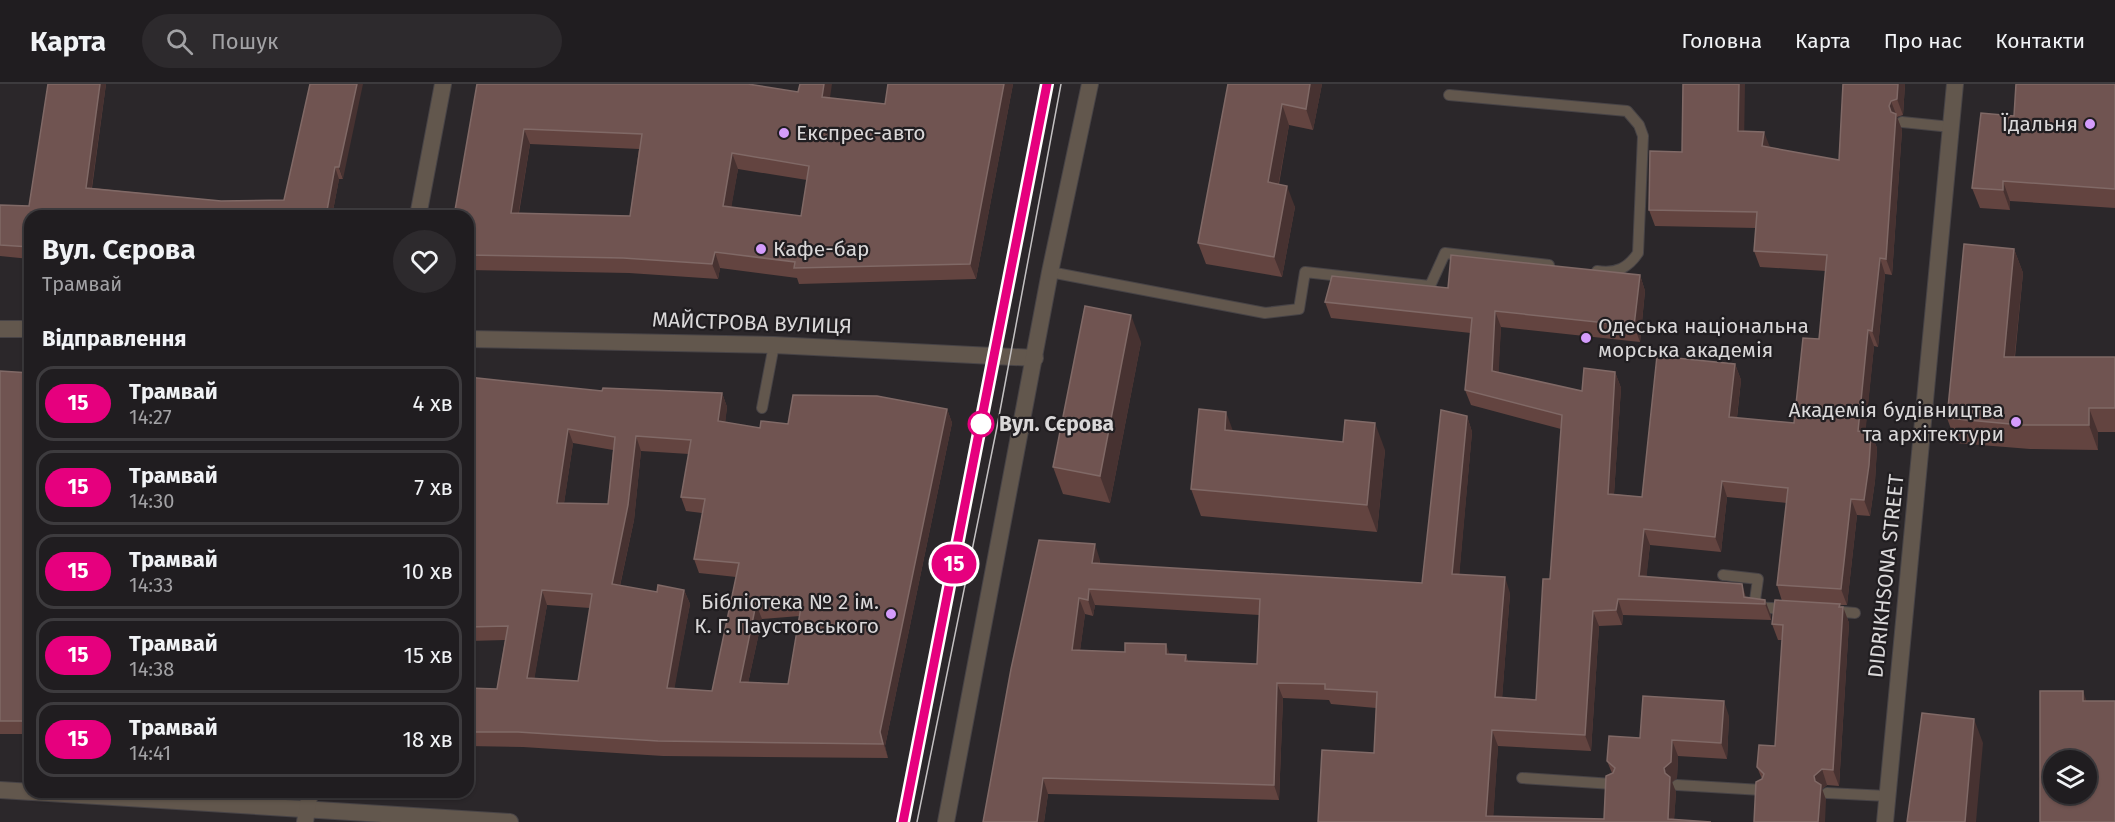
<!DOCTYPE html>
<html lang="uk">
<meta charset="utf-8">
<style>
:root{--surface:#201d20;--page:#2d2a2d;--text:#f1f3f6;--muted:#a2a2a5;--line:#3d3b3e}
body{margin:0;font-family:"Fira Sans",sans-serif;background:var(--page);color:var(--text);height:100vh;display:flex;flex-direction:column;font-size:22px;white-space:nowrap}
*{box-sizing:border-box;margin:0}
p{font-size:20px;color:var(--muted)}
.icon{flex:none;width:33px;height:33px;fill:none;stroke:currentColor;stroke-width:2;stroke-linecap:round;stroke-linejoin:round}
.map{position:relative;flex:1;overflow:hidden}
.panel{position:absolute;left:24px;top:126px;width:450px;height:588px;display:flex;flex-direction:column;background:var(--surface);border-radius:18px;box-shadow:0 2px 4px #0004,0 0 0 2px var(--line)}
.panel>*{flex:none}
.badge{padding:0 12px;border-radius:20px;font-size:21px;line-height:39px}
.controls{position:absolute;left:2043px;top:666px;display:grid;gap:12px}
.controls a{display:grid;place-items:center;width:54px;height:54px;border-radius:50%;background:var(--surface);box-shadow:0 2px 4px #0004,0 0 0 2px var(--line);font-size:30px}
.map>.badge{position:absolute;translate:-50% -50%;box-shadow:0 0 0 3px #fff}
h2{padding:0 18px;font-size:22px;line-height:54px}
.round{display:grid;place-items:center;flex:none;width:63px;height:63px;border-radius:32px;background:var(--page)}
.headline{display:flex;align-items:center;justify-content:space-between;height:102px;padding:0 18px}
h1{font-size:28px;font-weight:700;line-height:45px}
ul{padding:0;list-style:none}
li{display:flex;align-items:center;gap:18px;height:75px;margin:0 12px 9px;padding:0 6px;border:3px solid var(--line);border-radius:18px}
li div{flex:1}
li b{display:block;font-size:22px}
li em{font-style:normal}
li .badge{min-width:66px;font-weight:700;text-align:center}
header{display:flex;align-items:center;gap:36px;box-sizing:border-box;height:84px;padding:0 30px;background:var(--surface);border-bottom:2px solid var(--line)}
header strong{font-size:28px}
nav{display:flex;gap:33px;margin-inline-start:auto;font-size:21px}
.search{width:420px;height:54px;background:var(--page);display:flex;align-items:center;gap:15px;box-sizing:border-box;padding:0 21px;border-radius:33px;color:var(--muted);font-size:22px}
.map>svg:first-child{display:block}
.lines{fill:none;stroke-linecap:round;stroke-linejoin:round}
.service-casing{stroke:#474346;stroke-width:12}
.minor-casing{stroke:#474346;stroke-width:18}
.tertiary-casing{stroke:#474346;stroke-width:18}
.service{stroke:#62574d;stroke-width:10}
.minor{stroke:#62574d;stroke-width:16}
.tertiary{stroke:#62574d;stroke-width:16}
.tram{stroke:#c3c1c2;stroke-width:1.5}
.wall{fill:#634440;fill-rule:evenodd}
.shaded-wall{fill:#473231}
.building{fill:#705451;stroke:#806966;stroke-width:1.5;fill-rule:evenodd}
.line-casing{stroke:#fff;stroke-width:14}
.line{stroke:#e6007e;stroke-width:9}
.poi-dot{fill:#d49cfc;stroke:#211e21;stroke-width:2}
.stop-dot{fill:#fff;stroke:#e6007e;stroke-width:3}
.labels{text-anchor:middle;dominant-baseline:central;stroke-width:4.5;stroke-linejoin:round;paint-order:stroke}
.poi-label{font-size:21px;fill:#dad8d9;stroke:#211e21;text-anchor:end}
.street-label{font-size:21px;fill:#dad8d9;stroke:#211e21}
.stop-label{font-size:21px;font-weight:bold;fill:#dad8d9;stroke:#211e21;text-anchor:start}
</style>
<header>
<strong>Карта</strong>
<div class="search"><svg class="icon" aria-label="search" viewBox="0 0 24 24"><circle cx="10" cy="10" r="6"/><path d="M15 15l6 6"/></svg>Пошук</div>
<nav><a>Головна</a><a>Карта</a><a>Про нас</a><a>Контакти</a></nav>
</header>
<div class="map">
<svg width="2115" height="738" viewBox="0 0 2115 738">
<rect width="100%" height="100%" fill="#2b272a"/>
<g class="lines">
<defs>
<g id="service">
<path d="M1449,11L1627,27L1639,41L1643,52L1638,169C1628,184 1616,190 1597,187"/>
<path d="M1902,38L1951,43"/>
<path d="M1050,188L1265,229L1299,225L1305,188L1430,202L1445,169L1549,181"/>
<path d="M762,324L774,261"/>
<path d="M1723,491L1758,495L1754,523L1786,525"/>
<path d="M1832,527L1855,529"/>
<path d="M1522,694L1613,700"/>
<path d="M1677,701L1762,706"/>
<path d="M1827,709L1887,712"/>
</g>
<g id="minor">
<path d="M0,245H30"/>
<path d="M468,255L774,261L1035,274"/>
<path d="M0,706L510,738"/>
<path d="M1885,738L1955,0"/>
</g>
<g id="tertiary">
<path d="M418,132L443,0"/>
<path d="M305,738L310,708"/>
<path d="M946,738L1050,188L1090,0"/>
</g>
</defs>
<!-- service casing -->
<use href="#service" class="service-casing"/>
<!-- minor casing -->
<use href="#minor" class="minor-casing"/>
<!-- tertiary casing -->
<use href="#tertiary" class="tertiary-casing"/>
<!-- service -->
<use href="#service" class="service"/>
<!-- minor -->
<use href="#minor" class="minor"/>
<!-- tertiary -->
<use href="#tertiary" class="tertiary"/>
<!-- tram -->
<g class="tram">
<path d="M903,738L1047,0"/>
<path d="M917,738L997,343L1061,0"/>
</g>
</g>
<!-- wall -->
<g class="wall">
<path d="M48,0H106L92,104L221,117L284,116L310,0L343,95H339L332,132H30V175L0,172V121L29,122Z"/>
<path d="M888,0H1013L976,195L799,200L797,194L720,184L718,195L629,189L468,186V132L474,15L830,14L885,20ZM530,60L639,65L630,132L519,129ZM738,85L807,96L801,132L731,123Z"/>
<path d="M1228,0H1322L1313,46L1289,41L1279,100L1295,123L1282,193L1206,180L1198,159Z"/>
<path d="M1843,0H1905L1903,31L1897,33L1902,46L1892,191L1885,190L1878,263L1874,262L1865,348L1871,349L1877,364L1875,397L1870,432L1857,431L1847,521H1840L1841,523H1843L1849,539L1839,702L1827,701L1822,705L1826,716L1762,695L1757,683L1775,662L1782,556H1778L1772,540L1782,517L1777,501L1787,419L1727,413L1721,468L1650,461L1646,493L1746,513L1765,516L1771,532V536L1623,531L1622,541L1599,542L1591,667L1498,662L1493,733L1604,735L1612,689L1607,677L1640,654L1729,632L1727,675L1678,672L1677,694L1672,698L1676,708L1674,735L1318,738L1374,669L1376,624L1331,620L1329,616L1283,614L1279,716L1048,710L1044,738H983L1011,585L1100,476V480L1422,499L1467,332L1472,348L1459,491L1510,509L1502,614L1536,616L1550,495L1561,345L1471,321L1465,306L1471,249L1331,234L1325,218L1448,204L1640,191L1645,207L1640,258L1501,243L1498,289L1582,307L1615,288L1621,304L1614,410L1642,413L1735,280L1741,296L1737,334L1794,339L1819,255L1826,187L1760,183L1754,167L1756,144L1655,142L1649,126L1682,68L1744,47L1770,64L1839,76ZM1095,521L1259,531L1257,580L1188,577L1186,571L1080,566L1085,530L1093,532Z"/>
<path d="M2115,0V124L2010,117V126L1980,124L1972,104L2014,32Z"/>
<path d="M2014,165L2023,189L2015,273H2115V348H2098V366L2030,365L1956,359L1947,334Z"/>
<path d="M1141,258L1110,419L1063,410L1053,383Z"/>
<path d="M0,287L30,289V650H0Z"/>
<path d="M468,293L602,307L722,309L727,323L725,338L760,344L947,325L952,339L885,662L888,674L663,672L523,663L468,662V604L497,605L505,556L468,557ZM573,359L613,366L608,420L564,419ZM641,367L689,370L681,413L686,427L702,429L694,475L699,489L736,493L712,607L674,604L690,520L684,506L657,508L620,502L634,436ZM547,521L590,524L578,597L534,595ZM800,532L788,600L748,599L762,535Z"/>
<path d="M1233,347L1385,366L1377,448L1201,432L1191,405Z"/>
</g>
<!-- shaded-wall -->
<g class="shaded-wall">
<path d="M100,0H106L90,115L86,104Z"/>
<path d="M357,0H363L343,95L339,83Z"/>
<path d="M824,0H832L828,28L822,13Z"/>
<path d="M1004,0H1013L976,195L970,180Z"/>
<path d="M1310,0H1322L1313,46L1306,25Z"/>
<path d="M1739,0H1745L1744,62L1738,47Z"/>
<path d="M1898,0H1905L1903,31L1897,15Z"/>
<path d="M1891,17L1902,46L1892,191L1886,175L1895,38L1889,22Z"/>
<path d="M1282,20L1289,41L1275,119L1268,98Z"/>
<path d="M524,45L530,60L516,144L511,129Z"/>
<path d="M1764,48L1770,63L1762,62Z"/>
<path d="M732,69L738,85L729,137L723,122Z"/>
<path d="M335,83L339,95L332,132H326Z"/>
<path d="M2003,97L2010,117V126L2003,106Z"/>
<path d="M1287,102L1295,123L1282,193L1274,173Z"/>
<path d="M2014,165L2023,189L2012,297L2004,273Z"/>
<path d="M715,168L720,184L718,195L712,180Z"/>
<path d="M1880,174L1885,190L1878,263L1872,247Z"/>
<path d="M1640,191L1645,207L1640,258L1634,242Z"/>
<path d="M1495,227L1501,243L1498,303L1492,287Z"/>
<path d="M1131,231L1141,258L1110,419L1100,392Z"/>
<path d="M1868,246L1874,262L1864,363L1858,347Z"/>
<path d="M1735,280L1741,296L1735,349L1729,333Z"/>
<path d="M1615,288L1621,304L1613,425L1608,410Z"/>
<path d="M722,309L727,323L724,351L718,337Z"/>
<path d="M2089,324L2098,348V366L2089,341Z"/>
<path d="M947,325L952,339L885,662L888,674L880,648Z"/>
<path d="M1226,328L1236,355L1225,346Z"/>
<path d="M1467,332L1472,348L1458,506L1452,490Z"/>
<path d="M1375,339L1385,366L1377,448L1367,421Z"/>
<path d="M568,345L573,359L562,433L557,419Z"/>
<path d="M1871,349L1877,364L1875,397L1870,432L1864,416Z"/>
<path d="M636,352L641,367L634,436L617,515L612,500Z"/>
<path d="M1722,397L1727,413L1721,468L1715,453Z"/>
<path d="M1851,415L1857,431L1847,521L1841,505Z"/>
<path d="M30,435V469L23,467Z"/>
<path d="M1644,445L1650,461L1645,508L1639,492Z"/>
<path d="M1095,460L1100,476L1098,495L1092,479Z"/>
<path d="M1505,493L1510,509L1501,629L1495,613Z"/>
<path d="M1742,500L1747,516L1744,513Z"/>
<path d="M1089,505L1095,521L1093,532L1088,516Z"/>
<path d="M542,506L547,521L532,609L527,594Z"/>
<path d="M684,506L690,520L672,618L667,604Z"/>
<path d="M1079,514L1085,530L1078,582L1072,566Z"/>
<path d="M1618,515L1623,531L1622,541L1616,526Z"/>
<path d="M1765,516L1771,532V536L1765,520Z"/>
<path d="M756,520L762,535L745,613L740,598Z"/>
<path d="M1840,520L1843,529V523L1849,539L1839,702L1833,686Z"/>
<path d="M1593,527L1599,542L1591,667L1585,651Z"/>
<path d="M1166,560L1172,576L1166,570Z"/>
<path d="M1277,599L1283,614L1279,716L1274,701Z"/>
<path d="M2083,607L2089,624L2083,617Z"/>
<path d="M1724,617L1729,632L1727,675L1721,659Z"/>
<path d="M1974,635L1983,659L1976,738H1965Z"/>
<path d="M1492,646L1498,662L1493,738L1486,732Z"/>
<path d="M1672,656L1678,672L1677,694L1672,698L1676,708L1674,738L1668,735L1664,684Z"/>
<path d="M1822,685L1827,701L1822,705L1826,716L1825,738H1818L1814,692Z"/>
<path d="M1043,694L1048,710L1044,738H1037Z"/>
</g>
<!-- building -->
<g class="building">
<path d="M48,0H100L86,104L221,117L284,116L310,0H357L339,83H335L326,132H30V163L0,161V121L29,122Z"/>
<path d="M477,0H748L798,8L800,0H824L822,13L885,20L888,0H1004L970,180L794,184L795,178L715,168L712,180L623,174L468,171V132H454ZM524,45L642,50L630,132L511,129ZM732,69L809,82L801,132L723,122Z"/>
<path d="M1228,0H1310L1306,25L1282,20L1268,98L1287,102L1274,173L1198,159Z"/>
<path d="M1683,0H1739L1738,47L1764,48L1762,62L1839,76L1843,0H1898L1897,15L1891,17L1889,22L1891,28L1896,30L1886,175L1880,174L1872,247L1868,246L1858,347L1871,349L1869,381L1864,416L1851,415L1841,505L1777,501L1788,404L1722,397L1715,453L1644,445L1639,492L1742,500L1744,513L1765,516V520L1618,515L1616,526L1593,527L1585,651L1492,646L1486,732L1604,735L1606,692L1613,689L1615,684L1607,677L1609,652L1640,654L1643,612L1724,617L1721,659L1672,656L1671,678L1664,684L1665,689L1670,693L1668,735L1711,738H1318L1322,666L1374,669L1377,608L1325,605V600L1277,599L1274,701L1043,694L1037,738H983L1011,585L1039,456L1095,460L1092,479L1422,499L1441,326L1467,332L1452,490L1505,493L1495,613L1536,616L1543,495H1550L1562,331L1465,306L1472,234L1325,218L1332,192L1448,204L1451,171L1640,191L1634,242L1495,227L1492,287L1582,307L1584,284L1615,288L1608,410L1642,413L1657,272L1735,280L1729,333L1794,339L1803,254L1819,255L1827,171L1754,167L1757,128L1649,126L1650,67L1682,68ZM1089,505L1260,515L1257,580L1185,577L1186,571L1166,570V560L1125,559V568L1072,566L1079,514L1088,516Z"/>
<path d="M2016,0H2115V105L2003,97V106L1972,104L1981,29L2014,32Z"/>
<path d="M1964,160L2014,165L2004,273H2115V324H2089V341H2021L1947,334Z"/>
<path d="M1085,222L1131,231L1100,392L1053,383Z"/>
<path d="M0,287L30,289V435L23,467L30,468V637H0Z"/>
<path d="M468,293L602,307L603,304L722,309L718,337L760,344L761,337L788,340L793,311L877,312L947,325L880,648L883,660L658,657L518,648H468V604L497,605L508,542L468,543ZM568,345L615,353L608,420L557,419ZM636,352L691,356L681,413L705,415L694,475L739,479L712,607L667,604L684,506L658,501L657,508L612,500L628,421ZM542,506L592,510L578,597L527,594ZM802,517L788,600L740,598L756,520Z"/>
<path d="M1199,325L1226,328L1225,346L1343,358L1345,336L1375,339L1367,421L1191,405Z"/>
<path d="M1775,516L1840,520L1839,523H1843L1833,686L1822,685L1814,692L1815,697L1821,701L1818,738H1754L1756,698L1762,695L1764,690L1757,683L1759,661L1775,662L1783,541L1772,540Z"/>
<path d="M2040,607H2083V617H2115V738H2040ZM2054,676H2086V710H2054Z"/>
<path d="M1922,629L1974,635L1965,738H1907Z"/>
</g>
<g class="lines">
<defs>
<path id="line" d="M903,738L1047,0"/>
</defs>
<!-- line casing -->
<use href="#line" class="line-casing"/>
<!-- line -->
<use href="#line" class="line"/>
</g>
<!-- markers -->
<g class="poi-dot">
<circle cx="2090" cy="40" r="6"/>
<circle cx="784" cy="49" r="6"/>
<circle cx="761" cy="165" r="6"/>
<circle cx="1586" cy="254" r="6"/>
<circle cx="2016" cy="338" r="6"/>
<circle cx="891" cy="530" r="6"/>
</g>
<circle class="stop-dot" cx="981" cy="340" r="12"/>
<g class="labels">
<!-- poi labels -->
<g class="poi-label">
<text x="2078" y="40">Їдальня</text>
<text x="796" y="49" text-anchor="start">Експрес-авто</text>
<text x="773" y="165" text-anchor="start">Кафе-бар</text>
<text x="1598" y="242" text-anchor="start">Одеська національна<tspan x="1598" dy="24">морська академія</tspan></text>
<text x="2004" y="326">Академія будівництва<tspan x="2004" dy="24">та архітектури</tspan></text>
<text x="879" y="518">Бібліотека № 2 ім.<tspan x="879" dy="24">К. Г. Паустовського</tspan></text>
</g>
<!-- street labels -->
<g class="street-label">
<text transform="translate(752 239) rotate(2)">МАЙСТРОВА ВУЛИЦЯ</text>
<text transform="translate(1886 492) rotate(-84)">DIDRIKHSONA STREET</text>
</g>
<!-- stop labels -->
<g class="stop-label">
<text x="999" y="340">Вул. Сєрова</text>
</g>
</g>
</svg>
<div class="controls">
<a><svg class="icon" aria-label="layers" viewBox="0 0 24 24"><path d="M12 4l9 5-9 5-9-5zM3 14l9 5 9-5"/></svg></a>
</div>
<b class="badge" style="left:954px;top:480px;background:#e6007e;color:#fff">15</b>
<section class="panel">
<div class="headline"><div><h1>Вул. Сєрова</h1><p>Трамвай</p></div><a class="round"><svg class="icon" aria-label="heart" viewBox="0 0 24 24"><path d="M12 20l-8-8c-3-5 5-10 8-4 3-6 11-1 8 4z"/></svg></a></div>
<h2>Відправлення</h2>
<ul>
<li><span class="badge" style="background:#e6007e;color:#fff">15</span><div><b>Трамвай</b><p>14:27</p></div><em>4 хв</em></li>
<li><span class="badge" style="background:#e6007e;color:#fff">15</span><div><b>Трамвай</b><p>14:30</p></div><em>7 хв</em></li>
<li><span class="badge" style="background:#e6007e;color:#fff">15</span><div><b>Трамвай</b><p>14:33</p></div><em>10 хв</em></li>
<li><span class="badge" style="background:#e6007e;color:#fff">15</span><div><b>Трамвай</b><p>14:38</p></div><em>15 хв</em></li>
<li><span class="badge" style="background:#e6007e;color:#fff">15</span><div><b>Трамвай</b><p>14:41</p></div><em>18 хв</em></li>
</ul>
</section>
</div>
